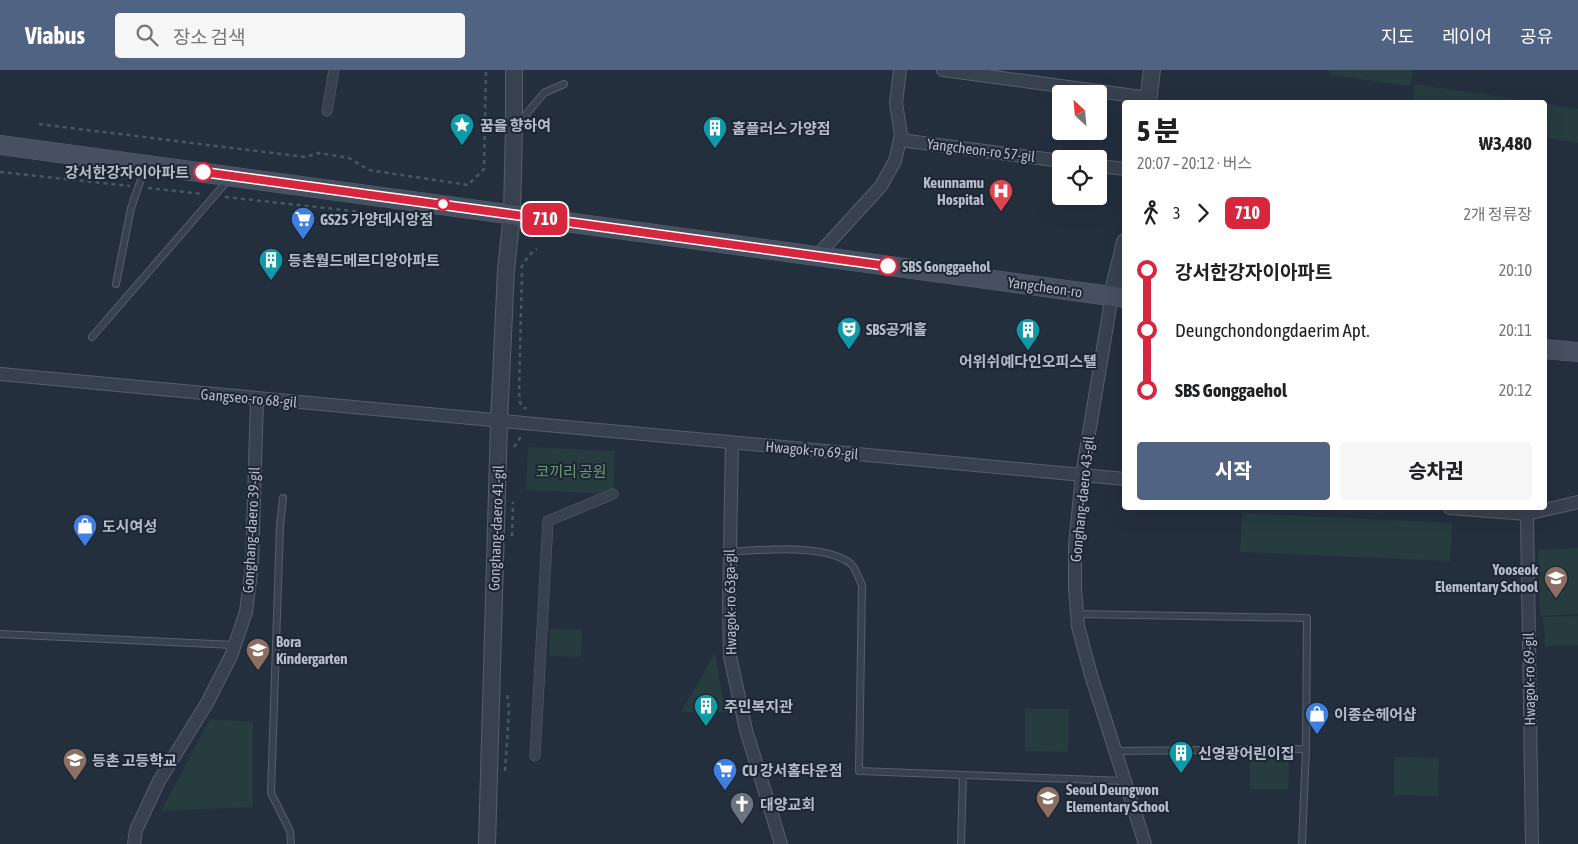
<!DOCTYPE html>
<html lang="ko">
<meta charset="utf-8">
<style>
:root{--surface:#fff;--page:#f6f6f6;--text:#202124;--muted:#757577;--accent:#506383}
body{margin:0;font-family:"Asap Condensed","Noto Sans KR",sans-serif;background:var(--page);color:var(--text);height:100vh;display:flex;flex-direction:column;font-size:19px;white-space:nowrap}
*{box-sizing:border-box;margin:0}
p{font-size:16px;color:var(--muted)}
.icon{flex:none;width:28px;height:28px;fill:none;stroke:currentColor;stroke-width:2;stroke-linecap:round;stroke-linejoin:round}
.map{position:relative;flex:1;overflow:hidden}
.sheet{position:absolute;left:1122px;top:30px;width:425px;height:410px;display:flex;flex-direction:column;background:var(--surface);border-radius:5px;box-shadow:0 5px 20px #0002}
.sheet>*{flex:none}
.badge{padding:0 10px;border-radius:8px;font-size:18px;line-height:32px}
.needle{width:32px;rotate:334deg}
.controls{position:absolute;left:1052px;top:15px;display:grid;gap:10px}
.controls a{display:grid;place-items:center;width:55px;height:55px;border-radius:5px;background:var(--surface);box-shadow:0 5px 20px #0002;font-size:25px}
.map>.badge{position:absolute;translate:-50% -50%;box-shadow:0 0 0 2px #fff}
.legs{display:flex;align-items:center;gap:8px;height:55px;padding:0 15px;font-size:16px}
.legs p{margin-inline-start:auto}
.overview{display:flex;align-items:center;justify-content:space-between;height:85px;padding:0 15px}
h1{font-size:28px;font-weight:800;line-height:38px}
.cta{display:flex;gap:10px;margin-top:auto;padding:10px 15px}
.cta a{flex:1;height:58px;border-radius:5px;background:var(--accent);color:#fff;font-size:20px;font-weight:800;line-height:58px;text-align:center}
.cta a+a{background:var(--page);color:var(--text)}
ul{padding:0 15px;list-style:none}
li{display:flex;align-items:center;gap:18px;height:60px;font-size:19px}
li i{display:grid;place-items:center;width:8px;height:100%;margin:0 6px;background:currentColor}
li i::after{content:'';width:12px;height:12px;margin:-6px;border:4px solid;border-radius:50%;background:var(--surface)}
li p{margin-inline-start:auto}
li:first-child i{background:linear-gradient(#0000 50%,currentColor 0)}
li:last-child i{background:linear-gradient(currentColor 50%,#0000 0)}
header{display:flex;align-items:center;gap:30px;box-sizing:border-box;height:70px;padding:0 25px;background:var(--accent);color:#fff}
header strong{font-size:24px}
nav{display:flex;gap:28px;margin-inline-start:auto;font-size:18px}
.search{width:350px;height:45px;background:var(--page);display:flex;align-items:center;gap:12px;box-sizing:border-box;padding:0 18px;border-radius:5px;color:var(--muted);font-size:19px}
.map>svg:first-child{display:block}
.green{fill:#263c3f}
.lines{fill:none;stroke-linecap:round;stroke-linejoin:round}
.service-casing{stroke:#565f6c;stroke-width:8}
.pedestrian-casing{stroke:#565f6c;stroke-width:11}
.minor-casing{stroke:#565f6c;stroke-width:14}
.tertiary-casing{stroke:#565f6c;stroke-width:18}
.secondary-casing{stroke:#565f6c;stroke-width:20}
.path{stroke:#44595c;stroke-width:2.5;stroke-dasharray:4 4;stroke-linecap:butt}
.service{stroke:#38414e;stroke-width:6}
.pedestrian{stroke:#38414e;stroke-width:10}
.minor{stroke:#38414e;stroke-width:12}
.tertiary{stroke:#38414e;stroke-width:16}
.secondary{stroke:#465061;stroke-width:19}
.line-1-casing{stroke:#fff;stroke-width:11}
.line-1{stroke:#d7263d;stroke-width:8}
.stop-1-dot{fill:#fff;stroke:#d7263d;stroke-width:2.5}
.labels{text-anchor:middle;dominant-baseline:central;stroke-width:4;stroke-linejoin:round;paint-order:stroke}
.poi-label{font-size:15px;font-weight:bold;fill:#b4bcc9;stroke:#1d2633;text-anchor:start}
.street-label{font-size:15px;fill:#b4bcc9;stroke:#1d2633}
.stop-label{font-size:15px;font-weight:bold;fill:#b4bcc9;stroke:#1d2633;text-anchor:end}
.park-label{font-size:15px;fill:#6b9a76;stroke:#1d2633}
</style>
<header>
<strong>Viabus</strong>
<div class="search"><svg class="icon" aria-label="search" viewBox="0 0 24 24"><circle cx="10" cy="10" r="6"/><path d="M15 15l6 6"/></svg>장소 검색</div>
<nav><a>지도</a><a>레이어</a><a>공유</a></nav>
</header>
<div class="map">
<svg width="1578" height="774" viewBox="0 0 1578 774">
<rect width="100%" height="100%" fill="#242f3e"/>
<!-- green -->
<g class="green">
<path d="M1328,0H1413L1410,16L1331,5Z"/>
<path d="M1415,14L1535,32H1413Z"/>
<path d="M1545,34L1578,39V73L1545,68Z"/>
<path d="M528,377L615,381L613,424L526,420Z"/>
<path d="M1242,443L1452,453L1450,491L1240,482Z"/>
<path d="M1578,478V544L1540,546L1538,480Z"/>
<path d="M1578,546V575L1545,576L1543,547Z"/>
<path d="M550,559L582,560L581,587L549,586Z"/>
<path d="M715,583L723,631L729,642H681Z"/>
<path d="M1025,639H1069L1068,682L1025,681Z"/>
<path d="M210,649L253,652V737L161,741Z"/>
<path d="M1250,686H1289L1288,719H1250Z"/>
<path d="M1394,687L1439,688L1438,726L1394,725Z"/>
</g>
<g class="lines">
<defs>
<g id="service">
<path d="M517,55L544,23L564,14"/>
<path d="M116,214L131,138L145,98"/>
<path d="M92,267L229,109"/>
<path d="M283,428L280,456L271,723L290,761L291,774"/>
<path d="M729,482C761,480 826,473 851,494C856,499 859,509 862,515L859,701L1125,711"/>
<path d="M1077,544L1307,548L1306,679L1302,774"/>
<path d="M0,564L234,575"/>
<path d="M1116,681L1306,679"/>
<path d="M961,774L963,705"/>
</g>
<g id="pedestrian">
<path d="M327,41L334,0"/>
<path d="M535,686L548,451L613,424"/>
</g>
<g id="minor">
<path d="M943,0L1149,28"/>
<path d="M900,70L1061,91"/>
<path d="M1099,96L1125,99"/>
<path d="M817,186L881,116L895,91L901,65L896,33L900,0"/>
<path d="M1112,225L1082,405L1075,476V518L1078,556L1091,605L1145,774"/>
<path d="M0,304L1125,409"/>
<path d="M732,373L729,535L730,586L746,660L781,774"/>
<path d="M1450,438L1527,444L1578,432"/>
<path d="M1527,444L1532,774"/>
<path d="M134,774L136,760L159,711L207,633L231,586L246,542L252,495L257,329"/>
</g>
<g id="tertiary">
<path d="M1148,32L1152,0"/>
<path d="M1112,225L1125,172"/>
<path d="M487,774L499,352L506,200L512,143L514,57V0"/>
</g>
<g id="secondary">
<path d="M0,75L1125,228"/>
<path d="M1545,279L1578,282"/>
</g>
</defs>
<!-- service casing -->
<use href="#service" class="service-casing"/>
<!-- pedestrian casing -->
<use href="#pedestrian" class="pedestrian-casing"/>
<!-- minor casing -->
<use href="#minor" class="minor-casing"/>
<!-- tertiary casing -->
<use href="#tertiary" class="tertiary-casing"/>
<!-- secondary casing -->
<use href="#secondary" class="secondary-casing"/>
<!-- path -->
<g class="path">
<path d="M39,54L305,87L319,83L349,88L369,100L468,115L484,99L486,0"/>
<path d="M0,102L130,116"/>
<path d="M148,118L202,124"/>
<path d="M225,127L389,145"/>
<path d="M521,198L529,185L537,179"/>
<path d="M522,203L519,322L520,333L526,339"/>
<path d="M514,377L522,365"/>
<path d="M512,466L513,432"/>
<path d="M505,701L509,641L507,622"/>
</g>
<!-- service -->
<use href="#service" class="service"/>
<!-- pedestrian -->
<use href="#pedestrian" class="pedestrian"/>
<!-- minor -->
<use href="#minor" class="minor"/>
<!-- tertiary -->
<use href="#tertiary" class="tertiary"/>
<!-- secondary -->
<use href="#secondary" class="secondary"/>
</g>
<g class="lines">
<defs>
<path id="line-1" d="M203,102L888,196"/>
</defs>
<!-- line-1 casing -->
<use href="#line-1" class="line-1-casing"/>
<!-- line-1 -->
<use href="#line-1" class="line-1"/>
</g>
<!-- icons -->
<defs>
<symbol id="sight-pin" viewBox="-11 -11 22 30"><path d="M0 17L-7.5 6A9.5 9.5 0 1 1 7.5 6Z" fill="#0f9aa8" stroke="#1d2633"/><path d="M0-6L1.8-2.2L6-1.7L2.9 1.2L3.7 5.4L0 3.3L-3.7 5.4L-2.9 1.2L-6-1.7L-1.8-2.2Z" fill="#fff"/></symbol>
<symbol id="building-pin" viewBox="-11 -11 22 30"><path d="M0 17L-7.5 6A9.5 9.5 0 1 1 7.5 6Z" fill="#0f9aa8" stroke="#1d2633"/><path d="M-4-6H4V6H1V3H-1V6H-4ZM-2.5-4.3h1.7v1.8h-1.7ZM.8-4.3h1.7v1.8H.8ZM-2.5-1h1.7V.8h-1.7ZM.8-1h1.7V.8H.8Z" fill="#fff"/></symbol>
<symbol id="hospital-pin" viewBox="-11 -11 22 30"><path d="M0 17L-7.5 6A9.5 9.5 0 1 1 7.5 6Z" fill="#e0444e" stroke="#1d2633"/><path d="M-5-5h3v3.5h4V-5h3V5h-3V1.5h-4V5h-3Z" fill="#fff"/></symbol>
<symbol id="supermarket-pin" viewBox="-11 -11 22 30"><path d="M0 17L-7.5 6A9.5 9.5 0 1 1 7.5 6Z" fill="#3f7fe0" stroke="#1d2633"/><path d="M-6-5.5h2.5l.6 2H6L4.5 2H-2.5L-4.4-4H-6ZM-1.5 3.2a1.3 1.3 0 1 0 .1 0ZM3 3.2a1.3 1.3 0 1 0 .1 0Z" fill="#fff"/></symbol>
<symbol id="theatre-pin" viewBox="-11 -11 22 30"><path d="M0 17L-7.5 6A9.5 9.5 0 1 1 7.5 6Z" fill="#0f9aa8" stroke="#1d2633"/><path d="M-5-5.5Q0-4 5-5.5V0Q5 5 0 6Q-5 5-5 0ZM-3.3-2.5H-1v1.5H-3.3ZM1-2.5H3.3v1.5H1ZM-2.8 1Q0 5.5 2.8 1Z" fill="#fff"/></symbol>
<symbol id="shop-pin" viewBox="-11 -11 22 30"><path d="M0 17L-7.5 6A9.5 9.5 0 1 1 7.5 6Z" fill="#3f7fe0" stroke="#1d2633"/><path d="M-5-2.5h2.3a2.7 3.5 0 0 1 5.4 0H5L5.5 6h-11ZM-1.5-2.5h3a1.5 2.3 0 0 0-3 0Z" fill="#fff"/></symbol>
<symbol id="school-pin" viewBox="-11 -11 22 30"><path d="M0 17L-7.5 6A9.5 9.5 0 1 1 7.5 6Z" fill="#8d6e63" stroke="#1d2633"/><path d="M0-5L7-2L0 1L-7-2ZM-4 1L0 2.5L4 1V4Q0 6-4 4Z" fill="#fff"/></symbol>
<symbol id="church-pin" viewBox="-11 -11 22 30"><path d="M0 17L-7.5 6A9.5 9.5 0 1 1 7.5 6Z" fill="#6b7280" stroke="#1d2633"/><path d="M-1.2-6h2.4v3.5h3.3v2.4h-3.3V6h-2.4V-.1h-3.3v-2.4h3.3Z" fill="#fff"/></symbol>
</defs>
<g fill-rule="evenodd">
<use href="#sight-pin" x="448" y="41" width="28" height="38"/>
<use href="#building-pin" x="701" y="44" width="28" height="38"/>
<use href="#hospital-pin" x="987" y="107" width="28" height="38"/>
<use href="#supermarket-pin" x="289" y="135" width="28" height="38"/>
<use href="#building-pin" x="257" y="176" width="28" height="38"/>
<use href="#theatre-pin" x="835" y="245" width="28" height="38"/>
<use href="#building-pin" x="1014" y="246" width="28" height="38"/>
<use href="#shop-pin" x="71" y="442" width="28" height="38"/>
<use href="#school-pin" x="1542" y="494" width="28" height="38"/>
<use href="#school-pin" x="244" y="566" width="28" height="38"/>
<use href="#building-pin" x="692" y="622" width="28" height="38"/>
<use href="#shop-pin" x="1303" y="630" width="28" height="38"/>
<use href="#building-pin" x="1167" y="669" width="28" height="38"/>
<use href="#school-pin" x="61" y="676" width="28" height="38"/>
<use href="#supermarket-pin" x="711" y="686" width="28" height="38"/>
<use href="#school-pin" x="1034" y="714" width="28" height="38"/>
<use href="#church-pin" x="728" y="720" width="28" height="38"/>
</g>
<!-- markers -->
<g class="stop-1-dot">
<circle cx="203" cy="102" r="9"/>
<circle cx="443" cy="134" r="6"/>
<circle cx="888" cy="196" r="9"/>
</g>
<g class="labels">
<!-- poi labels -->
<g class="poi-label">
<text x="480" y="55">꿈을 향하여</text>
<text x="732" y="58">홈플러스 가양점</text>
<text x="984" y="112" text-anchor="end">Keunnamu<tspan x="984" dy="17">Hospital</tspan></text>
<text x="320" y="149">GS25 가양데시앙점</text>
<text x="288" y="190">등촌월드메르디앙아파트</text>
<text x="866" y="259">SBS공개홀</text>
<text x="1028" y="291" text-anchor="middle">어위쉬예다인오피스텔</text>
<text x="102" y="456">도시여성</text>
<text x="1538" y="499" text-anchor="end">Yooseok<tspan x="1538" dy="17">Elementary School</tspan></text>
<text x="276" y="571">Bora<tspan x="276" dy="17">Kindergarten</tspan></text>
<text x="724" y="636">주민복지관</text>
<text x="1334" y="644">이종순헤어샵</text>
<text x="1198" y="683">신영광어린이집</text>
<text x="92" y="690">등촌 고등학교</text>
<text x="742" y="700">CU 강서홈타운점</text>
<text x="1066" y="719">Seoul Deungwon<tspan x="1066" dy="17">Elementary School</tspan></text>
<text x="760" y="734">대양교회</text>
</g>
<!-- street labels -->
<g class="street-label">
<text transform="translate(981 80) rotate(7)">Yangcheon-ro 57-gil</text>
<text transform="translate(1045 217) rotate(8)">Yangcheon-ro</text>
<text transform="translate(249 328) rotate(5)">Gangseo-ro 68-gil</text>
<text transform="translate(812 380) rotate(5)">Hwagok-ro 69-gil</text>
<text transform="translate(1082 429) rotate(-84)">Gonghang-daero 43-gil</text>
<text transform="translate(496 458) rotate(-88)">Gonghang-daero 41-gil</text>
<text transform="translate(251 460) rotate(-87)">Gonghang-daero 39-gil</text>
<text transform="translate(730 532) rotate(-91)">Hwagok-ro 63ga-gil</text>
<text transform="translate(1529 609) rotate(-91)">Hwagok-ro 69-gil</text>
</g>
<!-- stop labels -->
<g class="stop-label">
<text x="189" y="102">강서한강자이아파트</text>
<text x="902" y="196" text-anchor="start">SBS Gonggaehol</text>
</g>
<!-- park labels -->
<g class="park-label">
<text x="571" y="401">코끼리 공원</text>
</g>
</g>
</svg>
<div class="controls">
<a><svg class="needle" viewBox="-14 -14 28 28"><path d="M0-13l5 13h-10z" fill="#e53935"/><path d="M0 13l5-13h-10z" fill="#757577"/></svg></a>
<a><svg class="icon" aria-label="locate" viewBox="0 0 24 24"><circle cx="12" cy="12" r="6"/><path d="M12 2v4M12 18v4M2 12h4M18 12h4"/></svg></a>
</div>
<b class="badge" style="left:545px;top:149px;background:#d7263d;color:#fff">710</b>
<section class="sheet">
<div class="overview"><div><h1>5 분</h1><p>20:07 – 20:12 · 버스</p></div><b>₩3,480</b></div>
<div class="legs"><svg class="icon" aria-label="walk" viewBox="0 0 24 24"><circle cx="13" cy="4" r="2"/><path d="M13 8l-2 6 4 7M11 14l-3 7M7 12l3-4h3l4 4"/></svg>3<svg class="icon" aria-label="forward" viewBox="0 0 24 24"><path d="M9 5l7 7-7 7"/></svg><b class="badge" style="background:#d7263d;color:#fff">710</b><p>2개 정류장</p></div>
<ul>
<li><i style="color:#d7263d"></i><b>강서한강자이아파트</b><p>20:10</p></li>
<li><i style="color:#d7263d"></i><span>Deungchondongdaerim Apt.</span><p>20:11</p></li>
<li><i style="color:#d7263d"></i><b>SBS Gonggaehol</b><p>20:12</p></li>
</ul>
<div class="cta"><a>시작</a><a>승차권</a></div>
</section>
</div>
